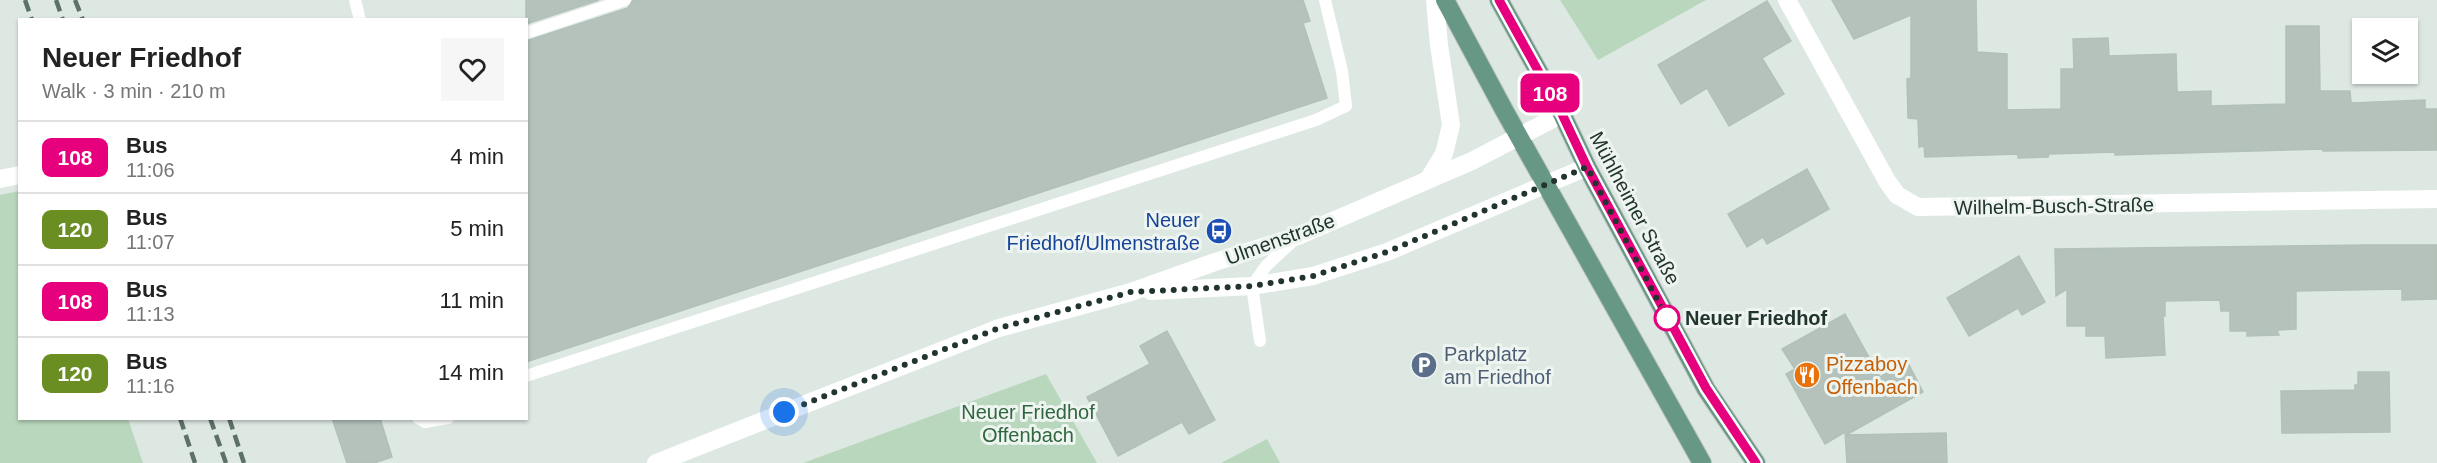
<!DOCTYPE html>
<meta charset="utf-8">
<style>
:root{--surface:#fff;--page:#f6f6f6;--text:#222;--muted:#767676;--line:#e0e0e0}
body{margin:0;font-family:Arial,sans-serif;background:var(--page);color:var(--text);height:100vh;display:flex;flex-direction:column;font-size:22px;white-space:nowrap}
*{box-sizing:border-box;margin:0}
p{font-size:20px;color:var(--muted)}
.icon{flex:none;width:33px;height:33px;fill:none;stroke:currentColor;stroke-width:2;stroke-linecap:round;stroke-linejoin:round}
.map{position:relative;flex:1;overflow:hidden}
.side{position:absolute;left:18px;top:18px;width:510px;height:402px;display:flex;flex-direction:column;background:var(--surface);border-radius:0px;box-shadow:0 2px 4px #0004}
.side>*{flex:none}
.badge{padding:0 12px;border-radius:9px;font-size:21px;line-height:39px}
.tools{position:absolute;left:2352px;top:18px;display:grid;gap:12px}
.tools a{display:grid;place-items:center;width:66px;height:66px;border-radius:0px;background:var(--surface);box-shadow:0 2px 4px #0004;font-size:30px}
.you{position:absolute;width:30px;height:30px;margin:-15px;border:4px solid #fff;border-radius:50%;background:#1a73e8;box-shadow:0 0 0 9px #1a73e833}
.map>.badge{position:absolute;translate:-50% -50%;box-shadow:0 0 0 3px #fff}
.round{display:grid;place-items:center;flex:none;width:63px;height:63px;border-radius:0px;background:var(--page)}
.headline{display:flex;align-items:center;justify-content:space-between;height:102px;padding:0 24px}
h1{font-size:28px;font-weight:700;line-height:45px}
ul{padding:0;list-style:none}
li{display:flex;align-items:center;gap:18px;height:72px;padding:0 24px;border-top:2px solid var(--line)}
li div{flex:1}
li b{display:block;font-size:22px}
li em{font-style:normal}
li .badge{min-width:66px;font-weight:700;text-align:center}
.map>svg:first-child{display:block}
.green{fill:#b9d7bd}
.building{fill:#b4c2bb;stroke:#b1c0b8;stroke-width:1.5}
.lines{fill:none;stroke-linecap:round;stroke-linejoin:round}
.primary-casing{stroke:#bcc2c0;stroke-width:20}
.lane{stroke:#fff;stroke-width:12}
.street{stroke:#fff;stroke-width:18}
.primary{stroke:#679886;stroke-width:18}
.rail{stroke:#5c7169;stroke-width:4.5;stroke-dasharray:12 6;stroke-linecap:butt}
.line-casing{stroke:#fff;stroke-width:14}
.line{stroke:#e6007e;stroke-width:9}
.walk{stroke:#21352e;stroke-width:6;stroke-dasharray:0 10.8}
.stop-dot{fill:#fff;stroke:#e6007e;stroke-width:3}
.labels{text-anchor:middle;dominant-baseline:central;stroke-width:6;stroke-linejoin:round;paint-order:stroke}
.street-label{font-size:20px;fill:#21352e;stroke:#eef5f1}
.transit-label{font-size:20px;fill:#164399;stroke:#eef5f1;text-anchor:end}
.stop-label{font-size:20px;font-weight:bold;fill:#21352e;stroke:#eef5f1;text-anchor:start}
.service-label{font-size:20px;fill:#4e5e75;stroke:#eef5f1;text-anchor:start}
.food-label{font-size:20px;fill:#c56008;stroke:#eef5f1;text-anchor:start}
.park-label{font-size:20px;fill:#31673f;stroke:#eef5f1}
</style>
<div class="map">
<svg width="2437" height="463" viewBox="0 0 2437 463">
<rect width="100%" height="100%" fill="#dee8e2"/>
<!-- green -->
<g class="green">
<path d="M1560,0H1706L1598,60Z"/>
<path d="M19,191L20,418L128,419L143,463H0V195Z"/>
<path d="M1046,374L1097,463H803Z"/>
<path d="M1267,439L1280,463H1221Z"/>
</g>
<!-- building -->
<g class="building">
<path d="M526,0H599L526,24Z"/>
<path d="M633,0H1303L1310,21L1303,23L1327,98L526,362V41L628,8Z"/>
<path d="M1832,0H1976L1977,52L2007,54V110L2061,109V69H2074L2073,39L2108,38L2109,56L2176,54L2177,92L2211,91V106L2286,104V26H2319L2320,91H2350L2351,103L2425,100V109H2437V150L2323,151L2322,149L2115,155V152L2049,154L2048,157L2018,158V154L1925,157L1924,146L1919,147L1918,119L1908,118L1907,79L1911,78V15L1854,39Z"/>
<path d="M1767,1L1791,41L1762,58L1784,94L1729,126L1707,88L1681,104L1658,65Z"/>
<path d="M1807,169L1829,209L1767,244L1763,237L1747,247L1728,214Z"/>
<path d="M2367,245H2437V299L2402,300V289L2296,291V329L2277,330L2279,335L2247,336V331H2230V311H2221L2220,300L2165,301V316H2163L2165,355L2106,358L2105,336H2086V326H2067V289L2056,296L2055,249Z"/>
<path d="M2019,256L2045,302L2022,315L2018,308L1969,336L1947,298Z"/>
<path d="M1845,314L1880,377L1907,361L1923,392L1846,435L1946,433L1947,463H1847L1845,432L1825,444L1786,374L1795,369L1782,349Z"/>
<path d="M1167,331L1215,420L1189,434L1182,422L1118,456L1087,397L1150,364L1140,346Z"/>
<path d="M2358,372H2389L2390,432L2282,433L2281,391L2355,390V385H2358Z"/>
<path d="M332,418H380L392,457L374,463H347Z"/>
</g>
<g class="lines">
<defs>
<g id="primary">
<path d="M1445,0L1504,110L1702,463"/>
<path d="M1499,0L1562,114L1587,167L1706,389L1756,463"/>
</g>
</defs>
<!-- primary casing -->
<use href="#primary" class="primary-casing"/>
<!-- lane -->
<g class="lane">
<path d="M355,0L360,20"/>
<path d="M526,33L625,0"/>
<path d="M1260,341L1252,286L1266,266L1295,239"/>
<path d="M526,376L1316,120L1346,106L1342,71L1325,0"/>
<path d="M418,418L425,422L448,418"/>
</g>
<!-- street -->
<g class="street">
<path d="M1787,0L1887,181L1897,195L1918,207L2437,199"/>
<path d="M0,179L20,175"/>
<path d="M1428,180L1444,154L1451,125L1439,45L1435,0"/>
<path d="M1151,291L1252,286L1313,276L1387,252L1587,167"/>
<path d="M656,463L999,328L1131,292L1215,262L1298,236L1472,161L1562,114"/>
</g>
<!-- primary -->
<use href="#primary" class="primary"/>
<!-- rail -->
<g class="rail">
<path d="M25,0L32,20"/>
<path d="M56,0L63,20"/>
<path d="M75,0L83,20"/>
<path d="M180,418L195,463"/>
<path d="M210,418L226,463"/>
<path d="M229,418L244,463"/>
</g>
</g>
<g class="lines">
<defs>
<path id="line" d="M1499,0L1562,114L1587,167L1706,388L1756,463"/>
</defs>
<!-- line casing -->
<use href="#line" class="line-casing"/>
<!-- line -->
<use href="#line" class="line"/>
<!-- walk -->
<path class="walk" d="M784,412L999,328L1131,292L1252,286L1313,276L1387,252L1587,167L1667,318"/>
</g>
<!-- icons -->
<defs>
<symbol id="bus-disc" viewBox="-11 -11 22 22"><circle r="9.5" fill="#1a4fb4" stroke="#eef5f1"/><path d="M-5-6H5V4H4V6H2V4H-2V6H-4V4H-5ZM-3.5-4V0h7V-4ZM-3.5 1.2v1.5H-2V1.2ZM2 1.2v1.5H3.5V1.2Z" fill="#fff"/></symbol>
<symbol id="parking-disc" viewBox="-11 -11 22 22"><circle r="9.5" fill="#5c6f8a" stroke="#eef5f1"/><path d="M-3.5-5.5H1a3.5 3.5 0 0 1 0 7H-1V5.5H-3.5ZM-1-3.4V-.6H.8a1.4 1.4 0 0 0 0-2.8Z" fill="#fff"/></symbol>
<symbol id="restaurant-disc" viewBox="-11 -11 22 22"><circle r="9.5" fill="#e8710a" stroke="#eef5f1"/><path d="M-5-6h1v4h1v-4h1v4h1v-4h1v5L-1.5 .5V6h-2V.5L-5-1ZM5-6V6H3V1.5H1.5Q1.5-4 5-6Z" fill="#fff"/></symbol>
</defs>
<g fill-rule="evenodd">
<use href="#bus-disc" x="1204" y="216" width="30" height="30"/>
<use href="#parking-disc" x="1409" y="350" width="30" height="30"/>
<use href="#restaurant-disc" x="1792" y="360" width="30" height="30"/>
</g>
<!-- markers -->
<circle class="stop-dot" cx="1667" cy="318" r="12"/>
<g class="labels">
<!-- street labels -->
<g class="street-label">
<text transform="translate(2054 206) rotate(-1)">Wilhelm-Busch-Straße</text>
<text transform="translate(1635 208) rotate(62)">Mühlheimer Straße</text>
<text transform="translate(1280 239) rotate(-20)">Ulmenstraße</text>
</g>
<!-- transit labels -->
<g class="transit-label">
<text x="1200" y="220">Neuer<tspan x="1200" dy="23">Friedhof/Ulmenstraße</tspan></text>
</g>
<!-- stop labels -->
<g class="stop-label">
<text x="1685" y="318">Neuer Friedhof</text>
</g>
<!-- service labels -->
<g class="service-label">
<text x="1444" y="354">Parkplatz<tspan x="1444" dy="23">am Friedhof</tspan></text>
</g>
<!-- food labels -->
<g class="food-label">
<text x="1826" y="364">Pizzaboy<tspan x="1826" dy="23">Offenbach</tspan></text>
</g>
<!-- park labels -->
<g class="park-label">
<text x="1028" y="412">Neuer Friedhof<tspan x="1028" dy="23">Offenbach</tspan></text>
</g>
</g>
</svg>
<div class="tools">
<a><svg class="icon" aria-label="layers" viewBox="0 0 24 24"><path d="M12 4l9 5-9 5-9-5zM3 14l9 5 9-5"/></svg></a>
</div>
<div class="you" style="left:784px;top:412px"></div>
<b class="badge" style="left:1550px;top:93px;background:#e6007e;color:#fff">108</b>
<section class="side">
<div class="headline"><div><h1>Neuer Friedhof</h1><p>Walk · 3 min · 210 m</p></div><a class="round"><svg class="icon" aria-label="heart" viewBox="0 0 24 24"><path d="M12 20l-8-8c-3-5 5-10 8-4 3-6 11-1 8 4z"/></svg></a></div>
<ul>
<li><span class="badge" style="background:#e6007e;color:#fff">108</span><div><b>Bus</b><p>11:06</p></div><em>4 min</em></li>
<li><span class="badge" style="background:#6b8e23;color:#fff">120</span><div><b>Bus</b><p>11:07</p></div><em>5 min</em></li>
<li><span class="badge" style="background:#e6007e;color:#fff">108</span><div><b>Bus</b><p>11:13</p></div><em>11 min</em></li>
<li><span class="badge" style="background:#6b8e23;color:#fff">120</span><div><b>Bus</b><p>11:16</p></div><em>14 min</em></li>
</ul>
</section>
</div>
